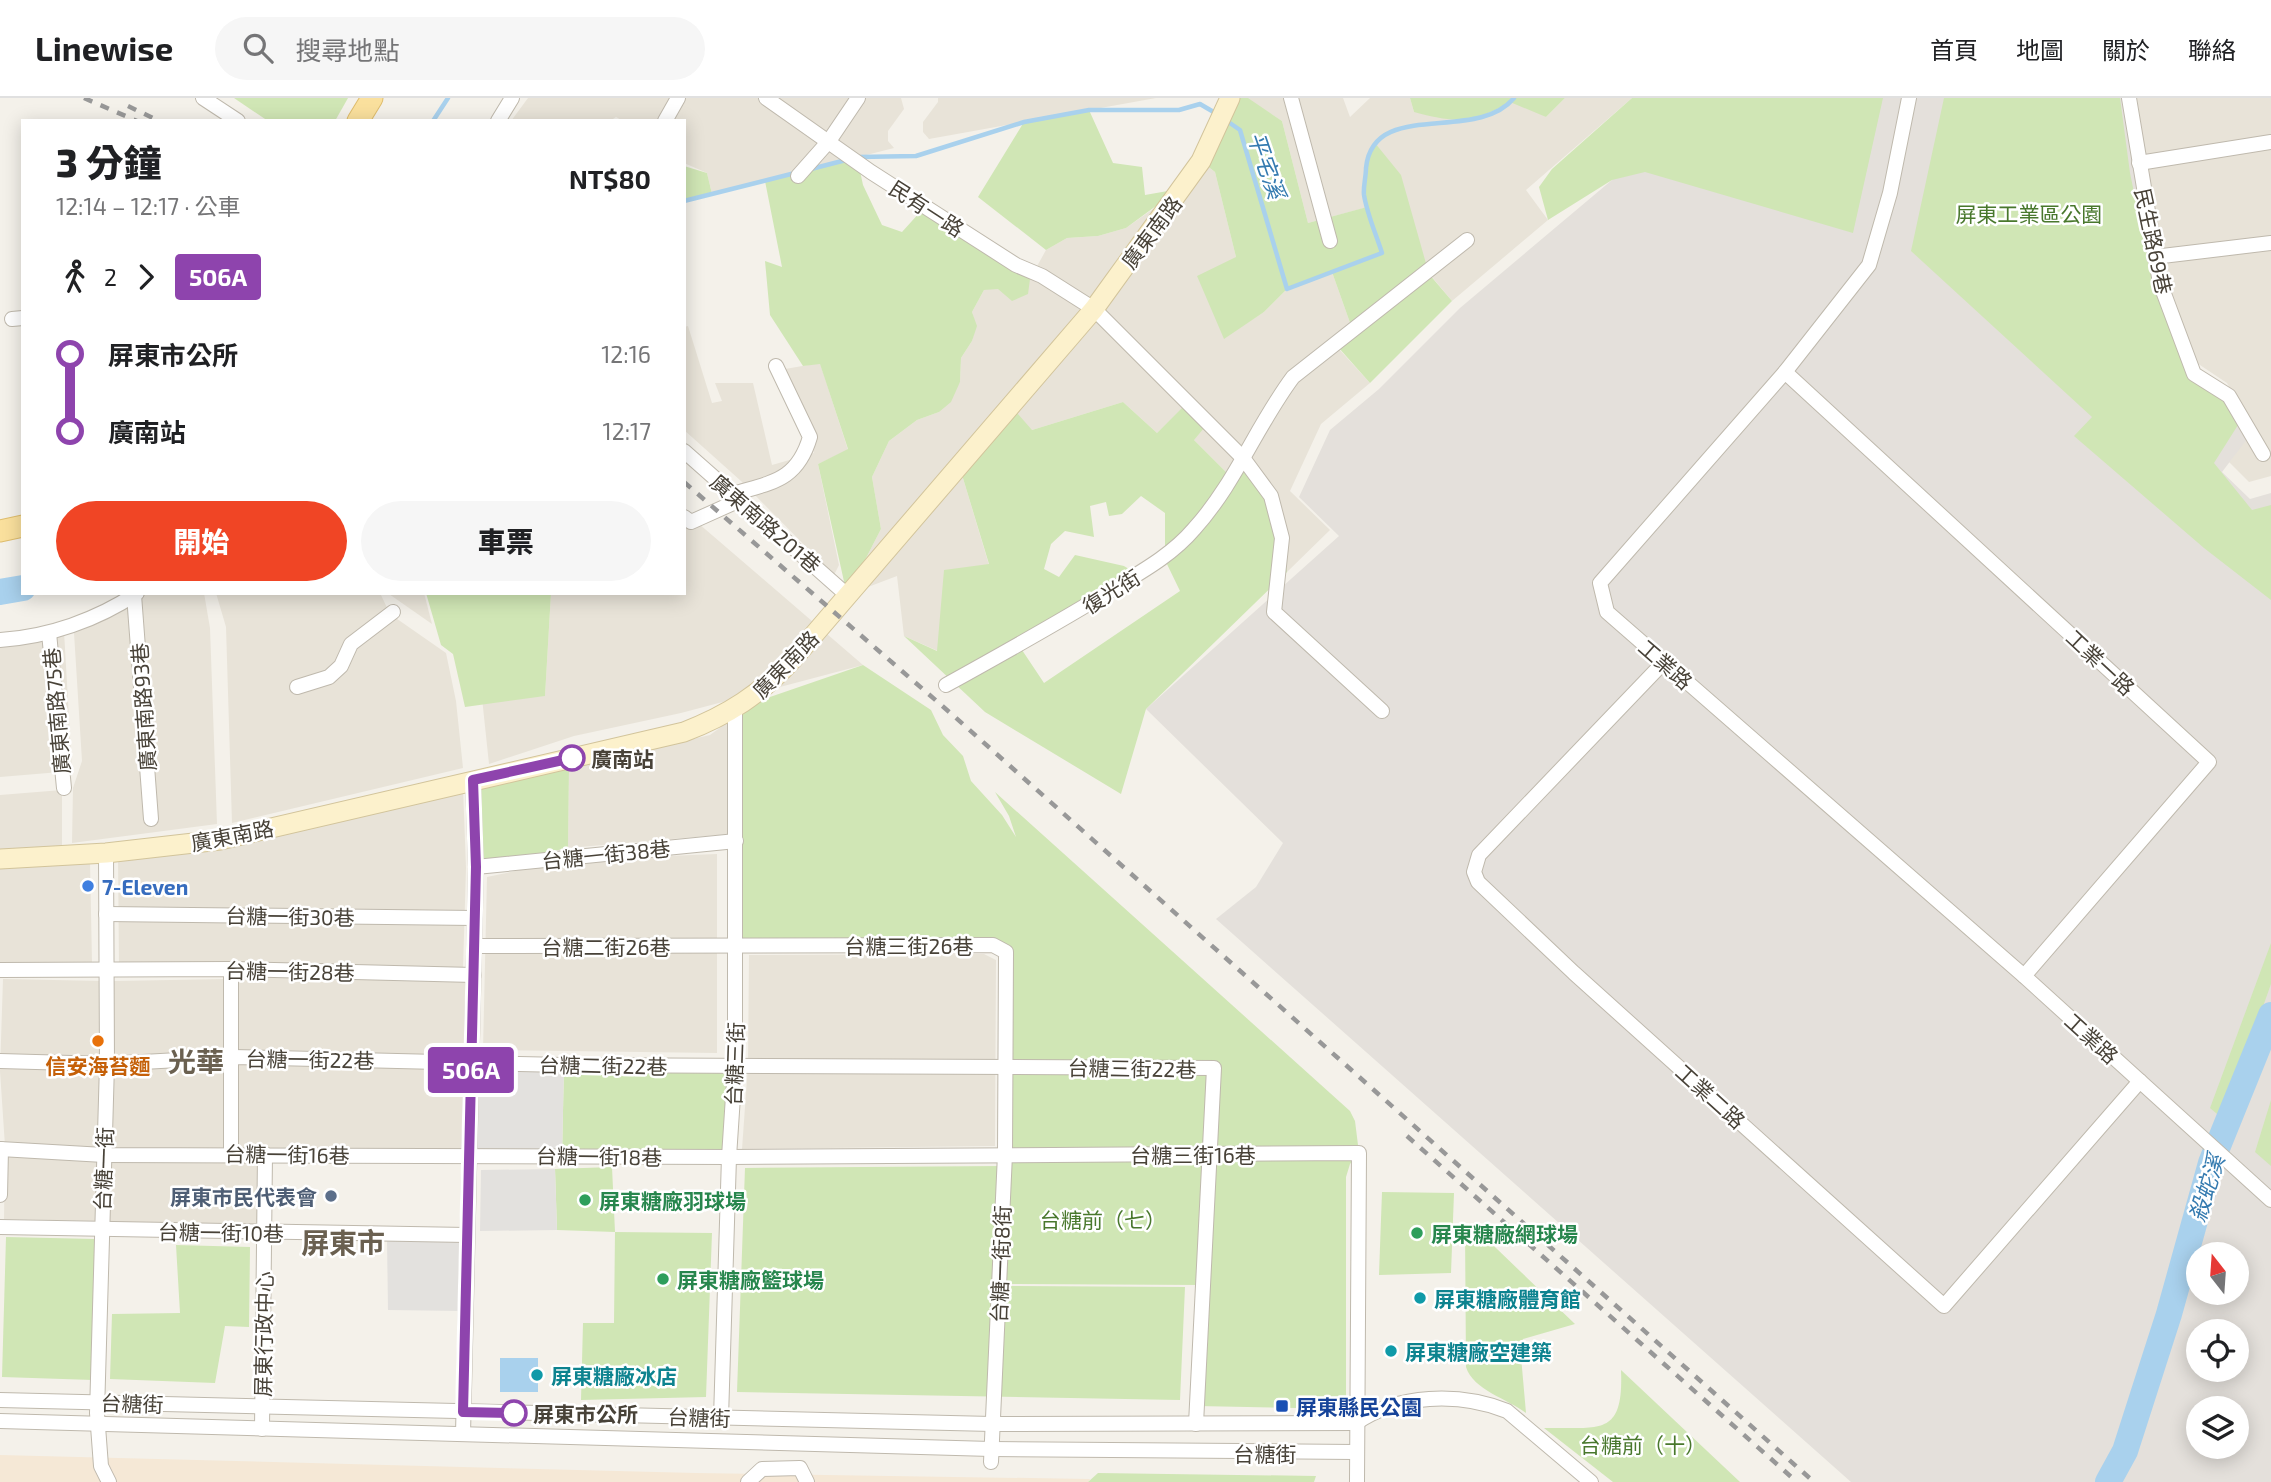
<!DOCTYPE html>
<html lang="zh-TW">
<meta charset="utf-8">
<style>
:root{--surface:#fff;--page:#f6f6f6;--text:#202124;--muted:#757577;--line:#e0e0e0;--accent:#f04525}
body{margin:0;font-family:"Exo 2","Noto Sans TC",sans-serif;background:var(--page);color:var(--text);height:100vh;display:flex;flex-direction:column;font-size:26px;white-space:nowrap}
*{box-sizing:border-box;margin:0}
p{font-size:23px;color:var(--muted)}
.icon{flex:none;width:38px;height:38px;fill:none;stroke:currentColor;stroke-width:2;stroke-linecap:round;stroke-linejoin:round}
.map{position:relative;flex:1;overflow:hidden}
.drawer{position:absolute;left:21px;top:21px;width:665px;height:476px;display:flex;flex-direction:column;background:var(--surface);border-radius:0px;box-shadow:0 4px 18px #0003}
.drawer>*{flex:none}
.badge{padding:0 14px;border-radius:5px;font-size:24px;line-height:46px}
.needle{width:46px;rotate:343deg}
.controls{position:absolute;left:2186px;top:1144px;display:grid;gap:14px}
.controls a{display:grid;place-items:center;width:63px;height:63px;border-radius:50%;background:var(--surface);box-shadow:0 4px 18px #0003;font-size:35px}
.map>.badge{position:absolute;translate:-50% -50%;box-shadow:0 0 0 4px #fff}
.legs{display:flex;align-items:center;gap:10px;height:77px;padding:0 35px;font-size:23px}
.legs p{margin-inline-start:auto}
.summary{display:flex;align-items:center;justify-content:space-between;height:119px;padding:0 35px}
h1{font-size:38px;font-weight:800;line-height:52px}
.action{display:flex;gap:14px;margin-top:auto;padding:14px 35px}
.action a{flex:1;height:80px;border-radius:42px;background:var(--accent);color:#fff;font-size:28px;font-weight:800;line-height:80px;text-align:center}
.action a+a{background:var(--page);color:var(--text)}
ul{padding:0 35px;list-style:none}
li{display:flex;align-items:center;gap:24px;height:77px;font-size:26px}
li i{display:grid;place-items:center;width:10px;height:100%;margin:0 9px;background:currentColor}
li i::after{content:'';width:18px;height:18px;margin:-9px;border:5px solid;border-radius:50%;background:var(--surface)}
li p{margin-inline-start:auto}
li:first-child i{background:linear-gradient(#0000 50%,currentColor 0)}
li:last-child i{background:linear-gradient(currentColor 50%,#0000 0)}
header{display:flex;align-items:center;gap:42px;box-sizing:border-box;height:98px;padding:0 35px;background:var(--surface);border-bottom:2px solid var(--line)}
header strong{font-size:33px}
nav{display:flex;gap:38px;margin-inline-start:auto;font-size:24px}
.search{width:490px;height:63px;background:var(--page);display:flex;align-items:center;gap:18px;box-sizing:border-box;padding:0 24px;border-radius:38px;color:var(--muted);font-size:26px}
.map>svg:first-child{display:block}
.residential{fill:#e8e3d8}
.commercial{fill:#f5e8d6}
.industrial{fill:#e4e0db;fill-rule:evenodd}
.green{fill:#d0e6b5;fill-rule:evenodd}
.parking{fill:#e3e1de}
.water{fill:#a9d1ed}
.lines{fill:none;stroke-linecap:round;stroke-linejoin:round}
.stream{stroke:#a9d1ed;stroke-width:4.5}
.river{stroke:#a9d1ed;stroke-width:26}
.street-casing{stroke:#bfb9ad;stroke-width:16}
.secondary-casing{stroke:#d2c49b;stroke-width:21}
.primary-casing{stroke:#dfbd6d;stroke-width:23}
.street{stroke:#fff;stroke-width:14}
.secondary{stroke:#fcf1cc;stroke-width:19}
.primary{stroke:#fae09d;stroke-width:21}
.rail{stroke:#989898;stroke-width:4.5;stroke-dasharray:9 9;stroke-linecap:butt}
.line-1-casing{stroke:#fff;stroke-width:16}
.line-1{stroke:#8e44ad;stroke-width:10}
.stop-1-dot{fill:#fff;stroke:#8e44ad;stroke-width:3.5}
.shop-dot{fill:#3f7fe0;stroke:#fff;stroke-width:2.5}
.food-dot{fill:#e8710a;stroke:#fff;stroke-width:2.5}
.service-dot{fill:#5c6f8a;stroke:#fff;stroke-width:2.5}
.leisure-dot{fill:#2e9e5b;stroke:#fff;stroke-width:2.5}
.culture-dot{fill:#0f9aa8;stroke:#fff;stroke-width:2.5}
.transit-dot{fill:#1a4fb4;stroke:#fff;stroke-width:2.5}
.labels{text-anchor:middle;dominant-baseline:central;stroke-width:5;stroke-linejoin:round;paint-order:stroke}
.street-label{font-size:21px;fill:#484238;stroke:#fff}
.park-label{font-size:21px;fill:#49782d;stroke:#fff}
.stop-label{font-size:21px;font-weight:bold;fill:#484238;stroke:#fff;text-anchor:start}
.shop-label{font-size:21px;font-weight:bold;fill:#366cbe;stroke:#fff;text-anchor:start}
.food-label{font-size:21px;font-weight:bold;fill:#c56008;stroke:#fff}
.service-label{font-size:21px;font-weight:bold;fill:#4e5e75;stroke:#fff;text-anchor:end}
.leisure-label{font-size:21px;font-weight:bold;fill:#27864d;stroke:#fff;text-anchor:start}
.culture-label{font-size:21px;font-weight:bold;fill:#0d838f;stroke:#fff;text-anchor:start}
.transit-label{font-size:21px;font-weight:bold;fill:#164399;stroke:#fff;text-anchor:start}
.water-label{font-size:23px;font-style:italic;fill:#357bb0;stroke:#fff}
.district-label{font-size:28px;font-weight:bold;fill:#6a6050;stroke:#fff}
</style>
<header>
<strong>Linewise</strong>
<div class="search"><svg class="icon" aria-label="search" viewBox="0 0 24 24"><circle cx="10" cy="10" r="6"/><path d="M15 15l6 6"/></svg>搜尋地點</div>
<nav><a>首頁</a><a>地圖</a><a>關於</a><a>聯絡</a></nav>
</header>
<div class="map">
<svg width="2271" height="1384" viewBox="0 0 2271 1384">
<rect width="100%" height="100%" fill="#f4f1ea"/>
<!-- residential -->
<g class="residential">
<path d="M528,0H901L904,11L888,33V43L894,50L712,96L707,75L684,65V23H623L616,19L610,23H511Z"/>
<path d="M938,0H1156L929,41L923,34V24L938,4Z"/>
<path d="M1246,0H1343L1350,19L1370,0H1410L1414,14L1516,0L1546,19L1565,0H1632L1526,92L1548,122L1452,203L1427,173L1376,46L1367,59L1368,109L1308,125L1282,23Z"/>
<path d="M2137,0H2271V378L2249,384L2223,358L2247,321L2227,285L2194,263L2164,180Z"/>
<path d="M1201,63L1215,74L1236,159L1224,240L1264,214L1287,191L1332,174L1354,236L1338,250L1370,285L1321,326L1290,393L1330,432L1287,474L1285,449L1249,366L1237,385L1194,342L1188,305L1157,335L1123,304L1032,332L959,367L989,467L938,553L904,538L897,478L847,497L881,431L872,379L889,343L917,322L939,314L960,284L961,260L972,243L976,228L972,214L984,192L1030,181L1046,152L1067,140L1098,138L1126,130L1184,89Z"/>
<path d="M688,228L712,305L722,303L715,285H753L772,367L814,355L785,271L820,265L848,352L818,366L839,467L834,477L741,383L684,332V229Z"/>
<path d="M684,413L863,567L681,615L574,638L489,666L482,600L545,598L551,495H684Z"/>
<path d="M145,495H204L210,530L217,726L72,745L73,690L82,663L74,535L138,503Z"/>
<path d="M216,495H380L390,516L446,555L456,603L463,670L232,725L226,529Z"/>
<path d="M389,495H424L432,526L389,496Z"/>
<path d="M64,533L72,673L0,679V549Z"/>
<path d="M728,624L730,736L568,750L569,670L710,637Z"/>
<path d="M463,689L466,770L463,871L474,877L469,1057L231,1055V872L119,868L118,758Z"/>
<path d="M62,692V754L90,763L92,865L0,864V697Z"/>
<path d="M717,756V955L483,952L487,779L568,762Z"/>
<path d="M984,856L996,862L995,1048L742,1051L748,967L749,857Z"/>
<path d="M3,881L104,883L97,1123L4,1121L5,1048L0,973Z"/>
<path d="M228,881L224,1061H260L259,1134L108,1130L114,883Z"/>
</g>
<!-- commercial -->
<path class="commercial" d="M0,1357L696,1375L1090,1381L1088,1384H0Z"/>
<!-- industrial -->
<path class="industrial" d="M1683,0H2124L2137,72L2192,277L2227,300L2248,340L2222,374L2250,401L2271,395V1384H1851L1216,821L1256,789L1283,745L1146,611L1339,438L1299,399L1330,332L1379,291L1460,210L1612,82ZM2198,1157H2236V1195H2198ZM2198,1234H2236V1272H2198ZM2198,1311H2236V1349H2198Z"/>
<!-- green -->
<g class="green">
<path d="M234,0H348L335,23H268Z"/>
<path d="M1230,0H1248L1282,23L1308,125L1367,109C1362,88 1364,64 1375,45L1401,77L1429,176L1452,203L1370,285L1338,249L1354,236L1332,174L1287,191L1264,214L1224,241L1197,178L1236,159L1215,74L1201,63Z"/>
<path d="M1410,0H1565L1546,19L1510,4C1472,26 1455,25 1414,14Z"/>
<path d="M1632,0H1883L1853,135L1645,74L1612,82L1548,122L1539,89L1552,71Z"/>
<path d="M1944,0H2120L2130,75L2152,182L2184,267L2224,301L2238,327L2214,365L2252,412L2271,407V502L2204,450L2074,338L2092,319L1911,153Z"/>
<path d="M1089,12L1113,65L1142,69L1145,97L1179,91L1126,130L1098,138L1067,140L1046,152L978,99L1024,24Z"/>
<path d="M857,59L863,87L882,127L902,134L930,103L1035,171L1030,181L1028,196L1012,203L998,191L984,192L972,214L977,228L972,243L961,260L960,284L951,304L939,314L917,322L889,343L872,379L881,431L847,497L818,366L848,351L820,266L803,268L770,217L765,163L782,169L765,83Z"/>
<path d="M684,68L707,75L712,96L684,103Z"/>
<path d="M1123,304L1157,335L1188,304L1209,324L1194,342L1236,384L1249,365L1285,449L1287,474L1146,611L1121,696L985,614L904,538L937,553L944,472L989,466L959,367L1011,308L1032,332ZM1141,398L1165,415V462L1180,493L1044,585L1022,552L1140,478L1124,468L1075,457L1059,479L1044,471L1051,446L1065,433L1094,439L1090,408L1106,404L1109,418L1122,416Z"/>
<path d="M426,495H551L545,598L465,609L453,556L441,547Z"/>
<path d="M863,567L931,612L943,637L963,658L971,683L1002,717L1016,739L1009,718L995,694L1350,1013L1355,1023L1359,1055L1350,1066L1346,1079V1311L1197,1308L1202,1187L997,1186L1006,854L737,848L735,611Z"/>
<path d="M569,670L568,750L476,769L473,682Z"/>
<path d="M2271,845V886L2223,1021L2210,1010Z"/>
<path d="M564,967L735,968L729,1059L562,1058Z"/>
<path d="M2271,1002V1068L2255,1054Z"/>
<path d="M1001,1068L995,1188L1185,1189L1180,1302L737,1294L745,1070Z"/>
<path d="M612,1069L615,1134L712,1135L706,1299L581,1302L583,1225H614L615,1134L557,1132L555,1071Z"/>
<path d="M1382,1094L1454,1095L1451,1175L1379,1177Z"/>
<path d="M1470,1125L1575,1226L1523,1241L1520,1247L1526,1315C1508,1301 1473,1292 1466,1269L1465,1131Z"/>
<path d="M6,1139L95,1141L93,1282L2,1279Z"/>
<path d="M176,1147L250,1149L249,1229L225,1228L215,1285L110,1281L112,1216L180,1215Z"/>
<path d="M1621,1272L1740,1384H1613L1544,1330C1599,1329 1624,1340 1621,1272Z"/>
<path d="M1098,1375L1316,1378L1314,1384H1088Z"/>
</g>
<!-- parking -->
<g class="parking">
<path d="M472,964L564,967L562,1058L469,1057Z"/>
<path d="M555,1071L557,1132L480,1133L481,1072Z"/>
<path d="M387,1141H464L462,1213L388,1212Z"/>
</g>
<!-- water -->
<rect class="water" x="500" y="1260" width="38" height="34"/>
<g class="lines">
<!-- stream -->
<g class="stream">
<path d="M433,23L448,0"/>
<path d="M1227,23L1240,32L1287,191L1382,155C1376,136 1367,116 1364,97C1363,89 1366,79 1366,70C1373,0 1476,46 1514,0"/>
<path d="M858,59L916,58L1024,24L1089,12H1179L1200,6L1217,16"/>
<path d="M811,71L846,62"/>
<path d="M684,103L795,75"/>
</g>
<!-- river -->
<g class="river">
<path d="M0,494L23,490"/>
<path d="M2108,1384L2125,1353L2169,1216L2211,1065L2271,917"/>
</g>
<defs>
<g id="street">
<path d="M203,0L238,23"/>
<path d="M766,0L871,74L1016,167L1042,178L1094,211L1243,360L1271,398L1282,440L1274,514L1382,613"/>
<path d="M1291,0L1330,143"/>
<path d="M1909,0L1890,95L1869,167L1785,274L1600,485L1607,514L2024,878L2271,1102"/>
<path d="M2129,0L2160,185L2194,276L2229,298L2263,356"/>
<path d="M498,23L512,0"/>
<path d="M665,23L678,0"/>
<path d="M2139,65L2271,44"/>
<path d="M798,78L829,43L858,0"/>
<path d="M2154,159L2271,145"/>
<path d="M12,221L23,220"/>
<path d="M1785,274L2209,664L2024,878"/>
<path d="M684,353L847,497"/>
<path d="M733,396C772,384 797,383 810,339L776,268"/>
<path d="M684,419L691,424L740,402"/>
<path d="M134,497L151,721"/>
<path d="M49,535L64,690"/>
<path d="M0,542C48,539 97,522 137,495"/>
<path d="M1663,565L1479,757L1474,774L1478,784L1574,875L1944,1208L2140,983"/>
<path d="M946,587C1002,556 1058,525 1113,491C1141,474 1172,457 1194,431C1235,386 1257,327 1293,279L1467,142"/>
<path d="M297,589L329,579L341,568L351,546L393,514"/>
<path d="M106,755L107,966L97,1315L101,1368L109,1384"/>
<path d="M476,769L736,743"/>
<path d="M106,816L475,820"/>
<path d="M474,848L993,847L1006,854L1005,1056L991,1364"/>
<path d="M231,871V1055"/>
<path d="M0,872L231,871L474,877"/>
<path d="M0,963L107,966L232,959L564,967L1214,970L1196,1326"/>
<path d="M0,1051L104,1057L729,1059L1359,1055L1357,1384"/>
<path d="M0,1097L1,1051"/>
<path d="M0,1129L467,1137"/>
<path d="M0,1302L992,1326L1356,1325"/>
<path d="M721,1320L729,1059L735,968V611"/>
<path d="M0,1323L991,1351L1355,1354"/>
<path d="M1356,1325C1398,1296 1459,1294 1507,1313L1591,1384"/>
<path d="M262,1331L265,1056"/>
<path d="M463,1336L476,769L473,682"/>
<path d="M748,1384L762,1371L800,1370L807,1384"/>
</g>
<path id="secondary" d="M0,761L106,755L220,742L684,634C728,617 761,596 793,561L1094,211L1201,63L1230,0"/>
<g id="primary">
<path d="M358,23L372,0"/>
<path d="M0,433L23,428"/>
</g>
</defs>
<!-- street casing -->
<use href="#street" class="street-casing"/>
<!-- secondary casing -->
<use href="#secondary" class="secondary-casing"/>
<!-- primary casing -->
<use href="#primary" class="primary-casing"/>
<!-- street -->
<use href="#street" class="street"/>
<!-- secondary -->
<use href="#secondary" class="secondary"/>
<!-- primary -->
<use href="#primary" class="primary"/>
<!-- rail -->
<g class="rail">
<path d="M84,0L137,23"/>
<path d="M128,8L159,23"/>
<path d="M684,384L955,619L1814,1384"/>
<path d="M1407,1038L1797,1384"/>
</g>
</g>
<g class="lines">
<defs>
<path id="line-1" d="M514,1315L463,1314L476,769L473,682L572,660"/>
</defs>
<!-- line-1 casing -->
<use href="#line-1" class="line-1-casing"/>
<!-- line-1 -->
<use href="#line-1" class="line-1"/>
</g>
<!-- markers -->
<g class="stop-1-dot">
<circle cx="572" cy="660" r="12"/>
<circle cx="514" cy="1315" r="12"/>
</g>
<circle class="shop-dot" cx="88" cy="788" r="7"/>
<circle class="food-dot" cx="98" cy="943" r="7"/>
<circle class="service-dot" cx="331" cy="1098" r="7"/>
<g class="leisure-dot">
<circle cx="585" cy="1102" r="7"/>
<circle cx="1417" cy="1135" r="7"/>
<circle cx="663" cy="1181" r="7"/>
</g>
<g class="culture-dot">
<circle cx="1420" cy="1200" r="7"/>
<circle cx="1391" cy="1253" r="7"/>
<circle cx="537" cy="1277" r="7"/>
</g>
<rect class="transit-dot" x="1275" y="1301" width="14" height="14" rx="3.5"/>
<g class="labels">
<!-- street labels -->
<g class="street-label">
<text transform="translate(927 110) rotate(33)">民有一路</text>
<text transform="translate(1151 134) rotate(-53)">廣東南路</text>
<text transform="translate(2154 143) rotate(78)">民生路69巷</text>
<text transform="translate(766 425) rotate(41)">廣東南路201巷</text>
<text transform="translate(1111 493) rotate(-32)">復光街</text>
<text transform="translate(2101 564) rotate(43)">工業一路</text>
<text transform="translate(785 566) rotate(-46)">廣東南路</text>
<text transform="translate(1666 566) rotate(41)">工業路</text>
<text transform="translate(143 609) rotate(-94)">廣東南路93巷</text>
<text transform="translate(56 613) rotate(-95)">廣東南路75巷</text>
<text transform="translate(232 737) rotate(-11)">廣東南路</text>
<text transform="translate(606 756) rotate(-6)">台糖一街38巷</text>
<text transform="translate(290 818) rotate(1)">台糖一街30巷</text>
<text x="909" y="847">台糖三街26巷</text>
<text x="606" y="848">台糖二街26巷</text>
<text transform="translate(290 873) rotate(1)">台糖一街28巷</text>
<text transform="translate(2092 940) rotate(42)">工業路</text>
<text transform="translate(310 961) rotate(1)">台糖一街22巷</text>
<text transform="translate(734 966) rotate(-88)">台糖三街</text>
<text transform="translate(603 967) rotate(1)">台糖二街22巷</text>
<text transform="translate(1132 970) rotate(1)">台糖三街22巷</text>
<text transform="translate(1711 998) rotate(42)">工業二路</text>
<text transform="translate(287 1056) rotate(1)">台糖一街16巷</text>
<text x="1193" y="1056">台糖三街16巷</text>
<text transform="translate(599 1058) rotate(1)">台糖一街18巷</text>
<text transform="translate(103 1071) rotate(-88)">台糖一街</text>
<text transform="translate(221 1134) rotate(1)">台糖一街10巷</text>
<text transform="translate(1000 1166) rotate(-88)">台糖一街8街</text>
<text transform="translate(263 1236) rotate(-89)">屏東行政中心</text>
<text transform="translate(132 1305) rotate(2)">台糖街</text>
<text transform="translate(699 1319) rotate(2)">台糖街</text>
<text x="1265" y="1355">台糖街</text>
</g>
<!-- park labels -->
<g class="park-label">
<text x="2029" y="115">屏東工業區公園</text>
<text x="1103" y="1121">台糖前（七）</text>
<text x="1643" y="1346">台糖前（十）</text>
</g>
<!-- stop labels -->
<g class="stop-label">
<text x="591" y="660">廣南站</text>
<text x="533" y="1315">屏東市公所</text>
</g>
<!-- shop labels -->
<g class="shop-label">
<text x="102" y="788">7-Eleven</text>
</g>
<!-- food labels -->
<g class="food-label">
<text x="98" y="967">信安海苔麵</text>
</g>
<!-- service labels -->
<g class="service-label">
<text x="317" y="1098">屏東市民代表會</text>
</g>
<!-- leisure labels -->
<g class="leisure-label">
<text x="599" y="1102">屏東糖廠羽球場</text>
<text x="1431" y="1135">屏東糖廠網球場</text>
<text x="677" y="1181">屏東糖廠籃球場</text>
</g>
<!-- culture labels -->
<g class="culture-label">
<text x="1434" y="1200">屏東糖廠體育館</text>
<text x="1405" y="1253">屏東糖廠空建築</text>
<text x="551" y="1277">屏東糖廠冰店</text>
</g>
<!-- transit labels -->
<g class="transit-label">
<text x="1296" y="1308">屏東縣民公園</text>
</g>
<!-- water labels -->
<g class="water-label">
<text transform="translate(1267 67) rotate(71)">平宅溪</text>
<text transform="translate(2206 1090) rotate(-73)">殺蛇溪</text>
</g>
<!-- district labels -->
<g class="district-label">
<text x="196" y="963">光華</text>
<text x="343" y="1144">屏東市</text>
</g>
</g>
</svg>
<div class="controls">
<a><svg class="needle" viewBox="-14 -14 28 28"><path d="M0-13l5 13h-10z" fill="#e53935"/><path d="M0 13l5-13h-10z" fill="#757577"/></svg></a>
<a><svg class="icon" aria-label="locate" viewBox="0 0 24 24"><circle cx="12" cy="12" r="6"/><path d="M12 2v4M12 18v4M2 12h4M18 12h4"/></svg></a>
<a><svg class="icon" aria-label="layers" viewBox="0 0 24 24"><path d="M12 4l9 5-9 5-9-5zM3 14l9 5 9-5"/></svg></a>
</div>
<b class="badge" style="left:471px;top:972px;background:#8e44ad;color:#fff">506A</b>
<section class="drawer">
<div class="summary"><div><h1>3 分鐘</h1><p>12:14 – 12:17 · 公車</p></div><b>NT$80</b></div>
<div class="legs"><svg class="icon" aria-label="walk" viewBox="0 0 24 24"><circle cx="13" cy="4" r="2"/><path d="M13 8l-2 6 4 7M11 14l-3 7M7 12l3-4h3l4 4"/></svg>2<svg class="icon" aria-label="forward" viewBox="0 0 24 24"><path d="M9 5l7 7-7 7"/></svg><b class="badge" style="background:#8e44ad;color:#fff">506A</b></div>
<ul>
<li><i style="color:#8e44ad"></i><b>屏東市公所</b><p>12:16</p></li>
<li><i style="color:#8e44ad"></i><b>廣南站</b><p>12:17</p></li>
</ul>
<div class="action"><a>開始</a><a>車票</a></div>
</section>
</div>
